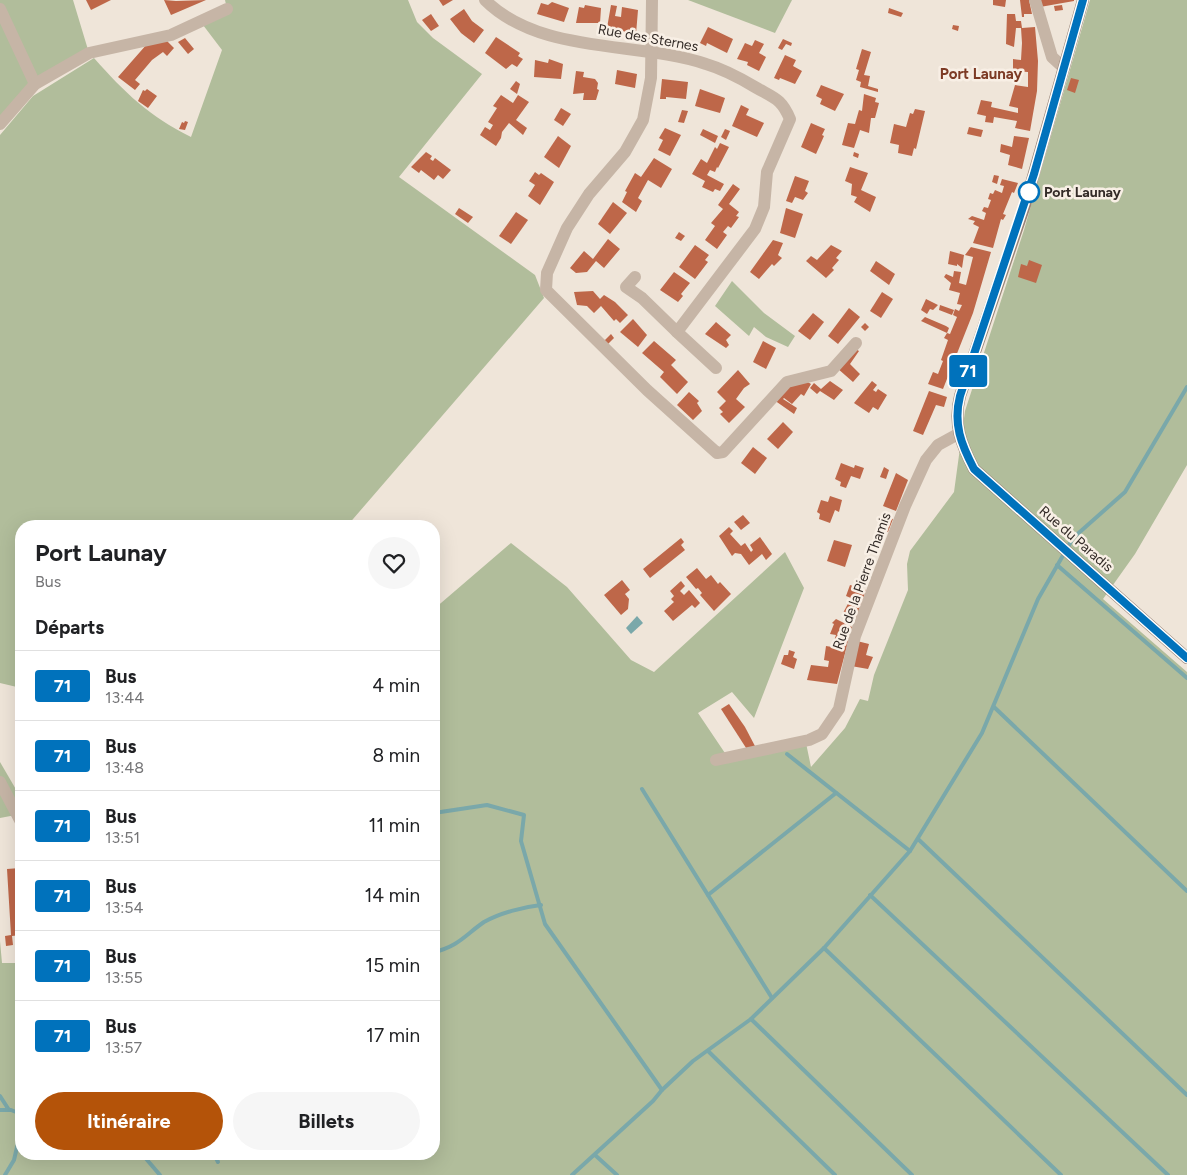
<!DOCTYPE html>
<html lang="fr">
<meta charset="utf-8">
<style>
:root{--surface:#fff;--page:#f6f6f6;--text:#202124;--muted:#757577;--line:#e0e0e0;--accent:#b45309}
body{margin:0;font-family:Figtree,sans-serif;background:var(--page);color:var(--text);height:100vh;display:flex;flex-direction:column;font-size:19px;white-space:nowrap}
*{box-sizing:border-box;margin:0}
p{font-size:16px;color:var(--muted)}
.icon{flex:none;width:28px;height:28px;fill:none;stroke:currentColor;stroke-width:2;stroke-linecap:round;stroke-linejoin:round}
.map{position:relative;flex:1;overflow:hidden}
.sheet{position:absolute;left:15px;top:520px;width:425px;height:640px;display:flex;flex-direction:column;background:var(--surface);border-radius:20px;box-shadow:0 5px 20px #0002}
.sheet>*{flex:none}
.badge{padding:0 10px;border-radius:4px;font-size:18px;line-height:32px}
.map>.badge{position:absolute;translate:-50% -50%;box-shadow:0 0 0 2px #fff}
h2{padding:0 20px;font-size:19px;line-height:45px}
.round{display:grid;place-items:center;flex:none;width:52px;height:52px;border-radius:26px;background:var(--page)}
.overview{display:flex;align-items:center;justify-content:space-between;height:85px;padding:0 20px}
h1{font-size:24px;font-weight:700;line-height:38px}
.primary-button{display:flex;gap:10px;margin-top:auto;padding:10px 20px}
.primary-button a{flex:1;height:58px;border-radius:30px;background:var(--accent);color:#fff;font-size:20px;font-weight:700;line-height:58px;text-align:center}
.primary-button a+a{background:var(--page);color:var(--text)}
ul{padding:0;list-style:none}
li{display:flex;align-items:center;gap:15px;height:70px;padding:0 20px;border-top:1px solid var(--line)}
li div{flex:1}
li b{display:block;font-size:19px}
li em{font-style:normal}
li .badge{min-width:55px;font-weight:700;text-align:center}
.map>svg:first-child{display:block}
.green{fill:#b1bd9b}
.water{fill:#7aa8aa}
.lines{fill:none;stroke-linecap:round;stroke-linejoin:round}
.stream{stroke:#7aa8aa;stroke-width:4}
.building{fill:#be6749}
.minor{stroke:#c6b5a6;stroke-width:12}
.secondary{stroke:#9a8578;stroke-width:12}
.line-casing{stroke:#fff;stroke-width:11}
.line{stroke:#0072bc;stroke-width:8}
.stop-dot{fill:#fff;stroke:#0072bc;stroke-width:2.5}
.labels{text-anchor:middle;dominant-baseline:central;stroke-width:5;stroke-linejoin:round;paint-order:stroke}
.street-label{font-size:14px;fill:#332b27;stroke:#f8efe5}
.stop-label{font-size:14px;font-weight:bold;fill:#332b27;stroke:#f8efe5;text-anchor:start}
.neighbourhood-label{font-size:15px;font-weight:bold;fill:#7d3b25;stroke:#f8efe5}
</style>
<div class="map">
<svg width="1187" height="1175" viewBox="0 0 1187 1175">
<rect width="100%" height="100%" fill="#efe5d9"/>
<!-- green -->
<g class="green">
<path d="M0,0H73L89,53L35,84L0,124Z"/>
<path d="M225,0H408L417,22L433,38L482,74L399,177L535,275L544,298L347,526H21V688L0,683V135L33,96L94,58C125,93 149,116 191,137L222,50L203,25L227,9Z"/>
<path d="M688,0H792L775,33Z"/>
<path d="M1090,0H1187V465L1135,554L1103,599L1187,672V1175H0V941L2,963H21V1154H434V609L511,543L567,587L631,660L654,672L785,552L804,588L754,718L732,692L698,713L731,762L806,743L811,767L845,728L860,699L868,701L874,675L908,590L907,564L910,551L954,492L965,411L1024,230Z"/>
<path d="M732,281L764,313L795,336L788,347L766,337L754,327L749,336L715,306Z"/>
<path d="M0,762L21,798V814L0,818Z"/>
</g>
<!-- water -->
<path class="water" d="M637,616L643,623L631,634L626,628Z"/>
<g class="lines">
<!-- stream -->
<g class="stream">
<path d="M1057,565L1187,678"/>
<path d="M994,707L1187,891"/>
<path d="M787,754L910,851"/>
<path d="M642,789L772,998"/>
<path d="M434,813L487,805L524,815L521,841L545,924L662,1090"/>
<path d="M918,839L1187,1095"/>
<path d="M708,895L836,793"/>
<path d="M870,895L1168,1175"/>
<path d="M824,948L1061,1175"/>
<path d="M434,952C459,946 465,935 484,922C500,913 523,907 541,905"/>
<path d="M751,1019L912,1175"/>
<path d="M709,1052L835,1175"/>
<path d="M0,1096L9,1110"/>
<path d="M0,1110H11L21,1114"/>
<path d="M142,1154L160,1175"/>
<path d="M214,1154L218,1162"/>
<path d="M595,1155L617,1175"/>
<path d="M5,1175L14,1160L21,1130"/>
<path d="M572,1175L653,1101L662,1090L693,1061L751,1019L824,948L910,851L982,733L1038,599L1073,538L1125,492L1187,387"/>
</g>
</g>
<!-- building -->
<g class="building">
<path d="M86,0H111L91,10Z"/>
<path d="M164,0L176,1L206,0L171,15Z"/>
<path d="M439,0H453L443,6Z"/>
<path d="M993,0H1006L1005,7L993,5Z"/>
<path d="M1020,0H1029L1032,14H1024V17H1022Z"/>
<path d="M1039,0H1074V1L1040,7Z"/>
<path d="M552,2L569,8L564,22L537,14L541,3L548,5Z"/>
<path d="M585,5L601,8L600,23H576L579,7L584,8Z"/>
<path d="M611,5L617,6L615,16L621,17L622,7L638,10L636,34L607,28Z"/>
<path d="M1062,5L1063,10L1055,11L1054,6Z"/>
<path d="M889,8L903,13L901,17L888,13Z"/>
<path d="M464,9L472,21L484,30L474,43L461,33L450,19Z"/>
<path d="M431,14L439,26L431,31L422,20Z"/>
<path d="M1007,14H1015L1016,21H1021L1022,28L1035,27L1038,61L1037,91L1030,131L1015,128L1017,121L994,117L993,123L985,122L986,116L977,114L981,100L992,102L991,107L1018,113V108L1009,106L1015,85L1028,87V72L1013,71V59L1021,60L1022,43L1021,28H1016L1014,47L1006,44Z"/>
<path d="M953,25L959,26L958,31L952,29Z"/>
<path d="M708,27L733,39L727,53L707,43L706,46L700,43Z"/>
<path d="M496,37L520,53L518,56L523,59L517,67L512,64L506,69L485,53Z"/>
<path d="M185,38L194,49L188,54L178,42Z"/>
<path d="M783,39L792,43L791,46L786,44L782,50L778,48Z"/>
<path d="M755,40L764,44L759,53L766,57L759,71L747,65L748,62L737,59L745,43L752,46Z"/>
<path d="M167,41L174,48L167,56L163,52L152,60L135,80L140,84L135,90L118,77L147,44Z"/>
<path d="M862,49L871,52L864,75L870,76L868,86L878,89V92L860,87L861,82L856,80L859,70L856,69Z"/>
<path d="M785,55L796,60L793,66L802,71L795,84L780,78L779,80L774,78Z"/>
<path d="M549,59L563,64L561,79L534,77L535,60L548,63Z"/>
<path d="M617,70L637,74L635,88L615,84Z"/>
<path d="M576,71L584,72L583,77L595,79L598,83L597,89L599,90L596,100H583L584,93L573,94Z"/>
<path d="M1071,78L1079,80L1075,93L1067,90Z"/>
<path d="M662,79L688,82L686,99L666,97V99H660Z"/>
<path d="M516,81L520,84L517,94L510,89Z"/>
<path d="M821,85L844,94L835,111L820,104L822,99L816,96Z"/>
<path d="M147,89L157,96L148,108L138,101L143,90L145,91Z"/>
<path d="M700,89L725,98L720,113L695,106Z"/>
<path d="M864,94L876,98L875,102L879,103L875,118H871L869,133L860,130L854,148L842,145L848,123L855,124L859,110L862,111Z"/>
<path d="M501,95L513,103L518,95L529,102L516,120L527,128L523,135L509,123L502,132L501,138L496,146L480,135L485,127L490,130L493,125L488,122L497,108L493,106Z"/>
<path d="M741,105L749,109L746,115L764,123L757,137L732,126Z"/>
<path d="M561,108L571,114L563,126L554,120Z"/>
<path d="M915,109L925,111L916,149L914,148L912,156L898,153L899,145L890,143L894,124L906,127L910,113L913,114Z"/>
<path d="M682,110L688,111L684,123L678,122Z"/>
<path d="M185,121L188,122L185,130L179,129L182,122L184,123Z"/>
<path d="M811,123L825,129L822,135L824,136L816,154L801,147Z"/>
<path d="M969,127L983,130L981,137L967,134Z"/>
<path d="M665,128L681,135L670,156L658,150L663,140L659,138Z"/>
<path d="M703,129L718,136L715,143L700,135Z"/>
<path d="M725,129L730,131L726,140L721,137Z"/>
<path d="M558,136L571,146L559,168L544,157Z"/>
<path d="M1014,136L1029,138L1022,169L1008,165L1010,155L1000,152L1001,144L1012,147Z"/>
<path d="M720,143L729,147L718,168L717,167L715,172L710,170L707,175L724,184L720,191L715,189L713,192L702,187L705,181L692,174L701,159L707,163L715,147L717,149Z"/>
<path d="M426,152L432,156L430,159L433,161L435,158L451,170L443,179L438,175L434,180L421,170L419,173L411,167Z"/>
<path d="M854,152L859,154L858,158L853,156Z"/>
<path d="M654,158L672,169L661,188L648,180L638,198L642,201L636,212L622,202L627,192L625,191L635,173L641,177Z"/>
<path d="M850,167L868,173L861,190L876,197L870,212L854,202L857,197L851,195L852,184L845,181Z"/>
<path d="M535,172L539,175L541,173L554,182L540,205L528,196L535,185L529,181Z"/>
<path d="M994,175L999,176L997,184L992,182Z"/>
<path d="M795,176L809,181L805,191L808,193L803,200L795,197L792,203L786,201Z"/>
<path d="M1002,179L1018,183L1014,193L1012,192L1003,214L1006,215L1003,220L1001,219L993,248L973,243L979,227L973,224L975,221L968,219L972,216L984,220L986,213L982,211L984,207L988,208L991,200L988,199L990,193L993,194L995,190L1002,193L1004,186L1000,185Z"/>
<path d="M733,184L740,189L729,204L739,212L736,216L739,217L731,228L728,226L723,232L727,235L717,249L705,240L715,226L711,223L723,209L718,205Z"/>
<path d="M613,202L627,213L610,234L598,224Z"/>
<path d="M459,208L473,217L468,223L455,214Z"/>
<path d="M786,208L803,214L795,238L780,233Z"/>
<path d="M516,212L528,220L511,244L499,236Z"/>
<path d="M679,232L685,236L681,241L675,238Z"/>
<path d="M608,239L620,249L604,268L596,261L587,272L576,273L570,268L584,251L593,259Z"/>
<path d="M773,240L783,243L778,255L782,258L774,266L772,264L759,279L750,272Z"/>
<path d="M695,245L709,255L705,260L708,262L695,279L679,267Z"/>
<path d="M831,245L842,251L836,258L839,260L832,268L834,270L826,278L806,261L811,256L817,260Z"/>
<path d="M971,247L991,252L973,313L943,389L928,384L933,372L938,374L943,361L941,360L948,340L944,338L947,333L921,321L925,317L946,326L949,328L947,333L950,334L957,317L953,315L955,309L959,311L962,305L957,304L960,293L949,290L951,283L944,277L946,274L953,277L954,271L961,272L959,283L966,285L973,257L965,255Z"/>
<path d="M950,251L964,255L962,268L957,264V266L948,264Z"/>
<path d="M1029,260L1042,265L1036,283L1018,277L1021,264L1027,266Z"/>
<path d="M876,261L895,274L889,285L870,271Z"/>
<path d="M674,272L690,283L681,294L683,296L678,302L660,290Z"/>
<path d="M593,291L600,299L604,295L615,302L628,315L620,323L616,319L614,321L601,306L594,313L587,306L577,305L574,292Z"/>
<path d="M882,292L893,299L881,318L870,311Z"/>
<path d="M926,299L938,305L933,310L930,309L927,314L921,310Z"/>
<path d="M940,305L954,310L952,315L939,310Z"/>
<path d="M849,308L860,317L838,344L828,336Z"/>
<path d="M813,313L824,322L810,340L798,331Z"/>
<path d="M633,319L647,335L638,347L620,332Z"/>
<path d="M716,322L731,335L726,340L729,345L726,348L705,334Z"/>
<path d="M865,323L869,327L865,331L861,327Z"/>
<path d="M611,334L614,338L608,344L604,341Z"/>
<path d="M654,341L676,360L671,365L688,382L677,394L660,377L664,372L642,353Z"/>
<path d="M763,341L776,348L766,369L753,362Z"/>
<path d="M854,348L859,351L850,364L860,374L853,382L837,368Z"/>
<path d="M738,370L750,384L744,388L736,399L745,407L729,423L720,414L723,412L719,408L726,401L717,392Z"/>
<path d="M806,381L811,384L804,396L801,394L792,404L784,398L783,399L797,408L794,414L774,400L787,384Z"/>
<path d="M830,381L843,390L834,400L820,391L817,394L810,388L814,383L821,389Z"/>
<path d="M872,381L877,385L873,390L876,392L878,389L887,395L878,410L873,407L869,413L854,403Z"/>
<path d="M929,391L947,397L944,407L936,405L923,435L913,431Z"/>
<path d="M689,392L699,401L697,403L702,411L693,420L677,405Z"/>
<path d="M783,422L793,432L778,449L767,439Z"/>
<path d="M753,447L767,458L755,474L741,463Z"/>
<path d="M841,463L854,468L855,465L864,468L860,479L851,476L846,488L840,486L841,482L835,479Z"/>
<path d="M884,467L889,470L886,479L880,477Z"/>
<path d="M896,473L908,480L896,511L883,506Z"/>
<path d="M830,496L842,500L839,512L835,510L830,523L819,519L820,514L817,512L821,500L828,502Z"/>
<path d="M743,515L750,523L741,530L734,522Z"/>
<path d="M884,516L893,519L888,532L879,528Z"/>
<path d="M729,527L733,531L730,534L741,546L745,543L751,552L753,550L750,545L760,537L772,554L766,560L762,554L749,565L741,554L735,553L732,556L719,536Z"/>
<path d="M681,538L684,542L681,545L685,550L650,578L643,569Z"/>
<path d="M834,540L852,545L845,567L827,561Z"/>
<path d="M697,568L706,579L711,575L718,584L720,582L731,594L714,611L700,595L702,593L698,588L696,589L686,577Z"/>
<path d="M622,580L630,590L625,594L629,599L628,609L621,615L604,595Z"/>
<path d="M681,581L685,586L680,591L684,595L689,590L700,603L695,608L692,605L673,621L664,611L674,602L671,599L674,596L670,591Z"/>
<path d="M850,585L866,590L856,618L843,613L851,598L846,596Z"/>
<path d="M836,619L852,627L837,684L807,680L811,665L828,667L829,661L824,660L826,646L832,647L836,635L830,634L834,624L832,623Z"/>
<path d="M857,641L869,644L866,655L873,657L868,669L851,666Z"/>
<path d="M789,650L795,652L793,657L797,659L794,669L781,664L784,655H788Z"/>
<path d="M729,704L745,727L756,748L748,751L721,709Z"/>
<path d="M20,868L21,935L12,936L13,945L6,946L5,936L11,935L7,869Z"/>
</g>
<g class="lines">
<!-- minor -->
<g class="minor">
<path d="M485,0C540,55 637,41 706,64C723,69 740,78 755,87C774,98 781,98 790,119L767,172L764,207L755,229L677,332L716,368"/>
<path d="M652,0L651,78L643,120L625,152L589,194L567,228L547,273L546,290L647,390L717,453L723,452L787,382L831,371L856,343"/>
<path d="M1035,0L1052,57L1064,68"/>
<path d="M0,9L35,84"/>
<path d="M0,124L35,84L89,53L171,35L227,9"/>
<path d="M635,277L626,287L642,298L677,332"/>
<path d="M716,760L809,740L822,734L839,709L855,636L905,506L926,460L938,445L958,434"/>
<path d="M0,782L21,822"/>
</g>
<!-- secondary -->
<path class="secondary" d="M1083,0L1025,205L960,396C953,424 961,444 974,469L1187,658"/>
</g>
<g class="lines">
<defs>
<path id="line" d="M1083,0L1034,174L960,396C953,424 961,444 974,469L1187,658"/>
</defs>
<!-- line casing -->
<use href="#line" class="line-casing"/>
<!-- line -->
<use href="#line" class="line"/>
</g>
<!-- markers -->
<circle class="stop-dot" cx="1029" cy="192" r="10"/>
<g class="labels">
<!-- street labels -->
<g class="street-label">
<text transform="translate(648 38) rotate(10)">Rue des Sternes</text>
<text transform="translate(1076 539) rotate(41)">Rue du Paradis</text>
<text transform="translate(862 581) rotate(-70)">Rue de la Pierre Thamis</text>
</g>
<!-- stop labels -->
<g class="stop-label">
<text x="1044" y="192">Port Launay</text>
</g>
<!-- neighbourhood labels -->
<g class="neighbourhood-label">
<text x="981" y="74">Port Launay</text>
</g>
</g>
</svg>
<b class="badge" style="left:968px;top:371px;background:#0072bc;color:#fff">71</b>
<section class="sheet">
<div class="overview"><div><h1>Port Launay</h1><p>Bus</p></div><a class="round"><svg class="icon" aria-label="heart" viewBox="0 0 24 24"><path d="M12 20l-8-8c-3-5 5-10 8-4 3-6 11-1 8 4z"/></svg></a></div>
<h2>Départs</h2>
<ul>
<li><span class="badge" style="background:#0072bc;color:#fff">71</span><div><b>Bus</b><p>13:44</p></div><em>4 min</em></li>
<li><span class="badge" style="background:#0072bc;color:#fff">71</span><div><b>Bus</b><p>13:48</p></div><em>8 min</em></li>
<li><span class="badge" style="background:#0072bc;color:#fff">71</span><div><b>Bus</b><p>13:51</p></div><em>11 min</em></li>
<li><span class="badge" style="background:#0072bc;color:#fff">71</span><div><b>Bus</b><p>13:54</p></div><em>14 min</em></li>
<li><span class="badge" style="background:#0072bc;color:#fff">71</span><div><b>Bus</b><p>13:55</p></div><em>15 min</em></li>
<li><span class="badge" style="background:#0072bc;color:#fff">71</span><div><b>Bus</b><p>13:57</p></div><em>17 min</em></li>
</ul>
<div class="primary-button"><a>Itinéraire</a><a>Billets</a></div>
</section>
</div>
